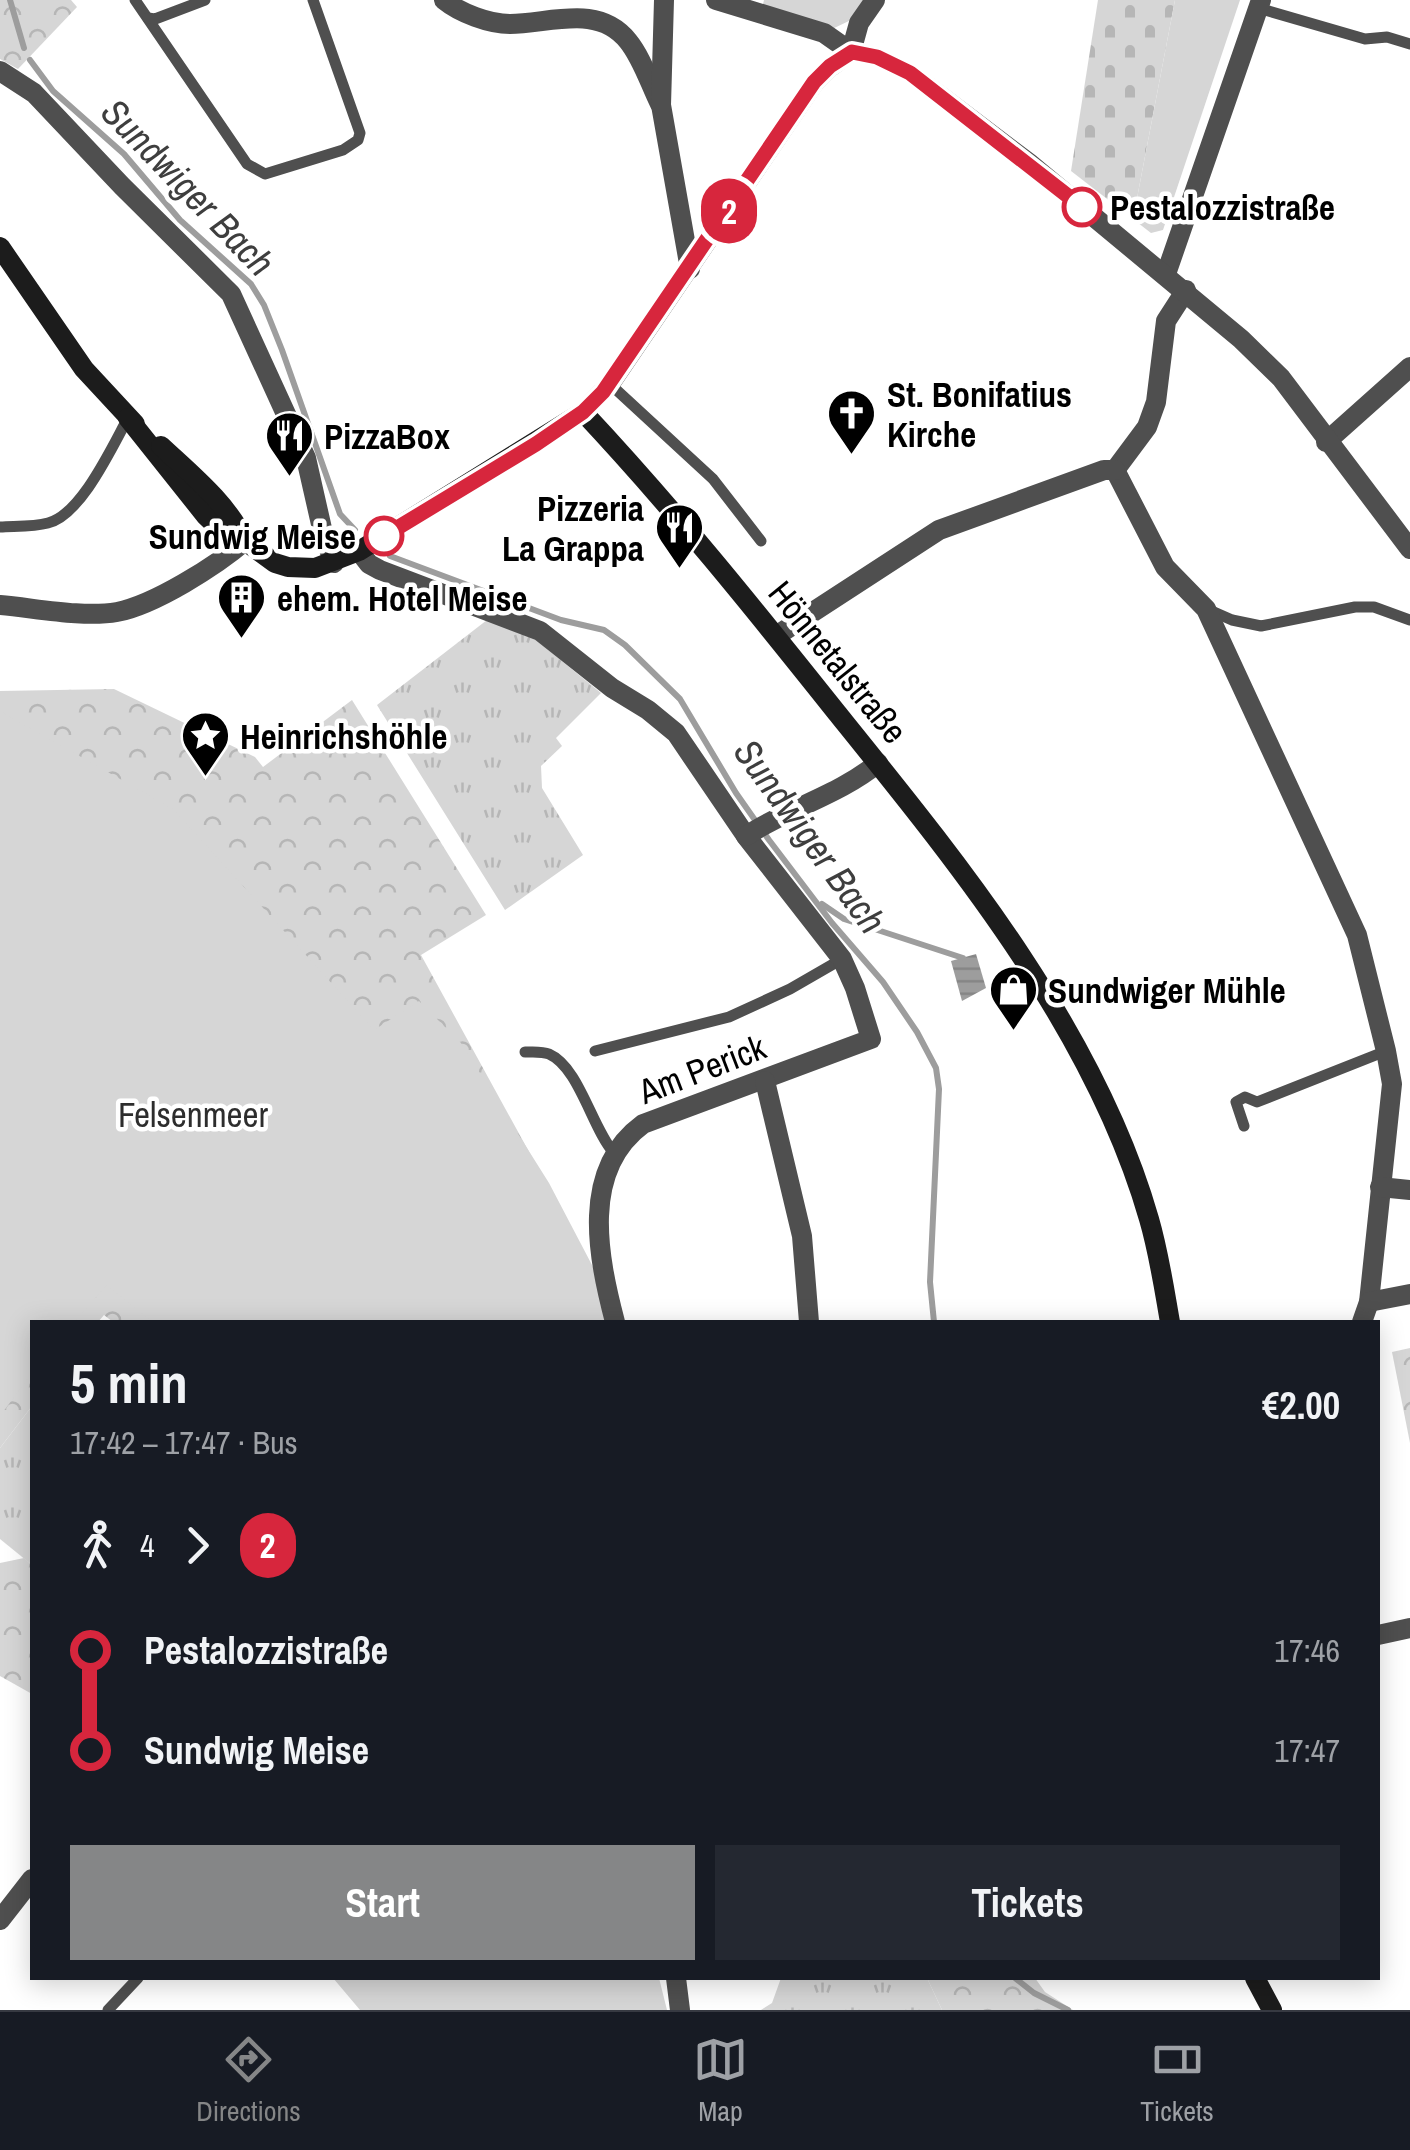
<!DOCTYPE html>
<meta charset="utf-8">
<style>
:root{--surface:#171b24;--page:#242831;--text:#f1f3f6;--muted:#9ea1a6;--line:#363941;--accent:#858687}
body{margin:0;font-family:"Archivo Narrow",sans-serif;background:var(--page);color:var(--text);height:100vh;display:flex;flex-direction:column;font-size:38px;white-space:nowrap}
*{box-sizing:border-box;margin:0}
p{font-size:32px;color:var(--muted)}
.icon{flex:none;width:55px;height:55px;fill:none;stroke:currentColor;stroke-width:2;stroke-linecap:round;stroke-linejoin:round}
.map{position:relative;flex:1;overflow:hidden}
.side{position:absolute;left:30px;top:1320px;width:1350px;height:660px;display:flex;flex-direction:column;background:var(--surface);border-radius:0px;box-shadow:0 5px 25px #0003}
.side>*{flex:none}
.badge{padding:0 20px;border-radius:32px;font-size:35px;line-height:65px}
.map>.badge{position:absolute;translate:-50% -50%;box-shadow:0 0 0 5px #fff}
.legs{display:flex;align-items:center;gap:15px;height:110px;padding:0 40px;font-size:32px}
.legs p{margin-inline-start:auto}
.headline{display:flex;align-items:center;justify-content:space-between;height:170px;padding:0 40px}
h1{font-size:55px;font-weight:800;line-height:75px}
.primary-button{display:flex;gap:20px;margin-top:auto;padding:20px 40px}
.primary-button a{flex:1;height:115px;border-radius:0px;background:var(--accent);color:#fff;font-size:40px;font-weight:800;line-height:115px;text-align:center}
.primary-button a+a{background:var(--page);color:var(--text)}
ul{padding:0 40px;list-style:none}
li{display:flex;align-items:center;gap:35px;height:100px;font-size:38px}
li i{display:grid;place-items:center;width:15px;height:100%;margin:0 12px;background:currentColor}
li i::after{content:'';width:25px;height:25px;margin:-12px;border:8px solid;border-radius:50%;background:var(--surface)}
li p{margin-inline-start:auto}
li:first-child i{background:linear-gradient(#0000 50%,currentColor 0)}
li:last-child i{background:linear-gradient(currentColor 50%,#0000 0)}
.menu{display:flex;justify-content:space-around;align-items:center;height:140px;border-top:2px solid var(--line);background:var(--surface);font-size:28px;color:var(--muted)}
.menu a{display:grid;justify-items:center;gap:5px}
.menu .current{color:var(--accent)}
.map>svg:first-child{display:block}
.grass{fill:url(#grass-tufts)}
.forest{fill:url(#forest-crowns)}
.cemetery{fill:url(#cemetery-stones)}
.green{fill:#d6d6d6}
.water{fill:url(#water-rules)}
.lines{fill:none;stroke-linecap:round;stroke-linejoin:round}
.stream{stroke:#9d9d9d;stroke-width:6}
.service{stroke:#4f4f4f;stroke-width:11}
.minor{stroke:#4f4f4f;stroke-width:20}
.tertiary{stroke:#4f4f4f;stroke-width:20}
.secondary{stroke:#1c1c1c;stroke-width:20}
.line-1-casing{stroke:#fff;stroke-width:22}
.line-1{stroke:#d7263d;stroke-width:15}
.stop-1-dot{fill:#fff;stroke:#d7263d;stroke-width:5}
.labels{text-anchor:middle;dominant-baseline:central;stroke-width:9;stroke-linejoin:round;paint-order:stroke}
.stop-label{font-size:35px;font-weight:bold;fill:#000;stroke:#fff;text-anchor:start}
.poi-label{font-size:35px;font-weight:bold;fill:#000;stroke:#fff;text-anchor:start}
.street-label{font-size:35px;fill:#000;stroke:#fff}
.park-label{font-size:35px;fill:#2d2d2d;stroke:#fff}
.water-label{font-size:38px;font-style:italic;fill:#3e3e3e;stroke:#fff}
</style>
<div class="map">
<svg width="1410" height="2010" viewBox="0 0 1410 2010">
<defs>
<pattern id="grass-tufts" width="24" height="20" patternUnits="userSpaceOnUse" patternTransform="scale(2.5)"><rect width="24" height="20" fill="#d6d6d6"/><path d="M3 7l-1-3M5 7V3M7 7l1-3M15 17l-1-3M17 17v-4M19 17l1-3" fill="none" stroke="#b6b6b6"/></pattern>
<pattern id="forest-crowns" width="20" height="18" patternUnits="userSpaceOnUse" patternTransform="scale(2.5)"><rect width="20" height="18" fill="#d6d6d6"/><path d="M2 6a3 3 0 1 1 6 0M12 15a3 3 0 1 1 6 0" fill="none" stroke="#b6b6b6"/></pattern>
<pattern id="cemetery-stones" width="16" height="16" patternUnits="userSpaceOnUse" patternTransform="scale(2.5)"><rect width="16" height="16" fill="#d6d6d6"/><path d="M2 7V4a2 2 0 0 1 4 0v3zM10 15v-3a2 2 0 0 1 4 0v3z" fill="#b6b6b6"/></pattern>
<pattern id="water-rules" width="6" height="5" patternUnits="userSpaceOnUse" patternTransform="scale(2.5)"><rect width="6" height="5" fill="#9d9d9d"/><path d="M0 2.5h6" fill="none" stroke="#858585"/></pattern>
</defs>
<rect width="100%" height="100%" fill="#fff"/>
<!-- grass -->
<g class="grass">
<path d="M487,620L535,639L601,693L556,738L562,746L541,766L542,788L583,855L505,910L377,705Z"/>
<path d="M32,1406V1565L0,1539V1448Z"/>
<path d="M781,1978H927L942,2010H761L772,2003Z"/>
</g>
<!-- forest -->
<g class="forest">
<path d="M0,0H71L77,7L18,69L0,59Z"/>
<path d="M114,689L255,757L263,767L352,700L486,915L421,955L573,1232L608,1322H113L104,1315L98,1322H32V1406L0,1448V691Z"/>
<path d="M1410,1348V1443L1392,1352Z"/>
<path d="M24,1558L32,1565V1694L0,1676V1563Z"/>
<path d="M927,1978H1035L1045,1992L1073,2010H942Z"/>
</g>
<!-- cemetery -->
<path class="cemetery" d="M1098,0H1175L1133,219L1071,171Z"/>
<!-- green -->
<g class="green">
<path d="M764,0H865L851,20L830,30L762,8Z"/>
<path d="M1175,0H1240L1163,230L1151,233L1133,219Z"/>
<path d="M0,711L173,809L374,1030L419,1001L461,1043L549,1183L603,1286L610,1322H152L107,1285L74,1322H32V1373L0,1416Z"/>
<path d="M333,1978H659L667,2010H360Z"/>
</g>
<!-- water -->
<path class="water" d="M976,954L986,988L962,1001L951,961Z"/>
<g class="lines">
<!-- stream -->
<g class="stream">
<path d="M10,0L24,48"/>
<path d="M30,60L53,91L124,154L180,220L251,284L264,305L282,350L340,514L355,530"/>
<path d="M390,556L561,620L604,630L625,645L680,699L736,793L769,840L832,923L883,982L917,1032L936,1068L939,1089L930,1282L934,1322"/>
<path d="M822,904L844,919L963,958"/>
<path d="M1015,1978L1034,1993L1068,2010"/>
</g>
<!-- service -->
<g class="service">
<path d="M135,0L247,164L265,174L343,150L358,140L360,133L313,0"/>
<path d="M1258,8L1365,39L1387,37L1410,44"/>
<path d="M148,18L155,19L205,0"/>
<path d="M610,384L713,479L761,541"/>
<path d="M0,527C15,526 33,527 48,523C81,515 112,447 128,418"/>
<path d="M1207,609L1232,620L1261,626L1355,607H1374L1410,620"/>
<path d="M595,1051L729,1017L790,989L842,959"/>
<path d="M525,1052C532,1052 542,1051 549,1054C579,1067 592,1128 614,1153"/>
<path d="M1244,1126L1236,1102L1245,1097L1257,1102L1386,1051"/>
<path d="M108,2010L138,1978"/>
</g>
<!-- minor -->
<g class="minor">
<path d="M444,0C460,13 489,24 510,24C549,24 598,3 628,41C642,58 650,84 660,104"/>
<path d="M664,0L661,105L690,269"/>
<path d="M716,0L824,33L851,52L859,23L875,0"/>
<path d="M0,71L34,93L122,186L231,294L306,458L323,533L334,563"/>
<path d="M1166,274L1261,0"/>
<path d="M1326,442L1410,367"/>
<path d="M1115,470L1165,567L1206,609L1357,935L1386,1051L1392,1084L1369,1302L1362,1322"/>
<path d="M1115,470L1147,427L1156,402L1166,321L1186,290"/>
<path d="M359,551L369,564L380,570L540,631L612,688L648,710L676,733L746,836L842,959L855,988L871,1039L643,1124C580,1170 598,1257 615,1322"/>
<path d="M0,605C35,608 83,618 117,612C154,605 216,566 245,541"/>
<path d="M776,636L939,530L1104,470H1115"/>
<path d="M746,836C788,808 839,795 878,763"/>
<path d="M765,1081L802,1236L809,1322"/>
<path d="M1380,1187L1410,1190"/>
<path d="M1369,1302L1410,1294"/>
<path d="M1378,1635L1410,1628"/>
<path d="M0,1920L32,1879"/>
<path d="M676,1978L680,2010"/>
</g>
<!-- tertiary -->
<path class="tertiary" d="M583,412L610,384L814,83L830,67L851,52L877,57L910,73L1029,163L1241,339L1281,378L1410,549"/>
<!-- secondary -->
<g class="secondary">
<path d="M0,247L84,369L135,424"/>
<path d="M128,418L206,516L225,534L245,541L275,563L288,567L315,568L359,551L583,412C673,508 755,610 837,713C958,863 1095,1030 1149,1219C1159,1253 1164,1288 1170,1322"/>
<path d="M161,446C192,475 227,503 245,541"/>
<path d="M1255,1978L1272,2010"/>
</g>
</g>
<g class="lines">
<defs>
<path id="line-1" d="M384,536L536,444L583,412L603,392L814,82L830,66L852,52L877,57L910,73L1082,207"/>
</defs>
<!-- line-1 casing -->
<use href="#line-1" class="line-1-casing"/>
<!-- line-1 -->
<use href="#line-1" class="line-1"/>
</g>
<!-- icons -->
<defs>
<symbol id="church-pin" viewBox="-11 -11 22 30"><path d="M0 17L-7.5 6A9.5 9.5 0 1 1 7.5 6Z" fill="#000" stroke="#fff"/><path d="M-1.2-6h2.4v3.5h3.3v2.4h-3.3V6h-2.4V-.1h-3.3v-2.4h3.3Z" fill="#fff"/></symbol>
<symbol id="restaurant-pin" viewBox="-11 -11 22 30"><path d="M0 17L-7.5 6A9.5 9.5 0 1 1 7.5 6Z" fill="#000" stroke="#fff"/><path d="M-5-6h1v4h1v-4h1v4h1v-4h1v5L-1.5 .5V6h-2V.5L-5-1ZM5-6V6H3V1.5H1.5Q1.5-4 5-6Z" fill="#fff"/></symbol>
<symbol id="building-pin" viewBox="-11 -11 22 30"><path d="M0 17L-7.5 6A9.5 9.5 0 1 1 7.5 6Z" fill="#000" stroke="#fff"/><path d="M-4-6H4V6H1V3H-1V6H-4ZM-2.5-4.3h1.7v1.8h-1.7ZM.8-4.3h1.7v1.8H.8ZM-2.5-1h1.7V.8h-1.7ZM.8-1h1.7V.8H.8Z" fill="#fff"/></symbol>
<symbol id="sight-pin" viewBox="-11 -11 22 30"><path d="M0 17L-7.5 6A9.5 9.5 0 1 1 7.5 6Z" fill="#000" stroke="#fff"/><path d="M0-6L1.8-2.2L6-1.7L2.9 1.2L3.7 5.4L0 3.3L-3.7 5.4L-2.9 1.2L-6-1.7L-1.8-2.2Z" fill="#fff"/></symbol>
<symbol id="shop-pin" viewBox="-11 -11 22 30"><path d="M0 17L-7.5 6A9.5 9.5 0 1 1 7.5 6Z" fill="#000" stroke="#fff"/><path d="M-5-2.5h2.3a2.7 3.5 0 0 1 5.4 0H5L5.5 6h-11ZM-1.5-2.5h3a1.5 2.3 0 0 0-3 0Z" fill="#fff"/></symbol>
</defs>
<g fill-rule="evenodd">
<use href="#church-pin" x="824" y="386" width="55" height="75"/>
<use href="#restaurant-pin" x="262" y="408" width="55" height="75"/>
<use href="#restaurant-pin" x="652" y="500" width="55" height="75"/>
<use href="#building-pin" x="214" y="570" width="55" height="75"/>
<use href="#sight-pin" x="178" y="708" width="55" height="75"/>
<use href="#shop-pin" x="986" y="962" width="55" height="75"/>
</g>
<!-- markers -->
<g class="stop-1-dot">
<circle cx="1082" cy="207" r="18"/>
<circle cx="384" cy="536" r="18"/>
</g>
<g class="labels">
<!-- stop labels -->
<g class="stop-label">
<text x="1110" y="207">Pestalozzistraße</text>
<text x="356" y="536" text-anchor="end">Sundwig Meise</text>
</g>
<!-- poi labels -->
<g class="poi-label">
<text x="887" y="394">St. Bonifatius<tspan x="887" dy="40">Kirche</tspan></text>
<text x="324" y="436">PizzaBox</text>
<text x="644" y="508" text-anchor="end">Pizzeria<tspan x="644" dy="40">La Grappa</tspan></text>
<text x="277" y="598">ehem. Hotel Meise</text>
<text x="240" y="736">Heinrichshöhle</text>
<text x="1048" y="990">Sundwiger Mühle</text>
</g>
<!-- street labels -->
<g class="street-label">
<text transform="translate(838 662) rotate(51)">Hönnetalstraße</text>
<text transform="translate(702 1069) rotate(-21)">Am Perick</text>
</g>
<!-- park labels -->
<g class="park-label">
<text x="193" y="1114">Felsenmeer</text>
</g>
<!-- water labels -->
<g class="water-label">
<text transform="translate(188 187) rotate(46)">Sundwiger Bach</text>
<text transform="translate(810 836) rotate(54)">Sundwiger Bach</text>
</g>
</g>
</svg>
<b class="badge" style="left:729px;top:211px;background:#d7263d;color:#fff">2</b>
<section class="side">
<div class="headline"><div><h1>5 min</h1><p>17:42 – 17:47 · Bus</p></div><b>€2.00</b></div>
<div class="legs"><svg class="icon" aria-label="walk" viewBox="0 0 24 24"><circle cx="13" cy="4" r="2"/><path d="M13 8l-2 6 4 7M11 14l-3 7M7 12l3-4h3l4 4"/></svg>4<svg class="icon" aria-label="forward" viewBox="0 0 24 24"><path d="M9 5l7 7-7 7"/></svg><b class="badge" style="background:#d7263d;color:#fff">2</b></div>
<ul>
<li><i style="color:#d7263d"></i><b>Pestalozzistraße</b><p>17:46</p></li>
<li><i style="color:#d7263d"></i><b>Sundwig Meise</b><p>17:47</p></li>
</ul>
<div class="primary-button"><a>Start</a><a>Tickets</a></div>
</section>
</div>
<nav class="menu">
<a class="current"><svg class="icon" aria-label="directions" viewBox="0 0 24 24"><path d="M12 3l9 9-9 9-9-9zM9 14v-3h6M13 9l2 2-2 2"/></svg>Directions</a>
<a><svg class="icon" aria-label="map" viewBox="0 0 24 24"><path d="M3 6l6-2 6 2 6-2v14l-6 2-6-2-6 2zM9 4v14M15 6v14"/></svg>Map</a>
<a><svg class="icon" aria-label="tickets" viewBox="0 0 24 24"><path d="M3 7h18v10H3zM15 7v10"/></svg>Tickets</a>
</nav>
